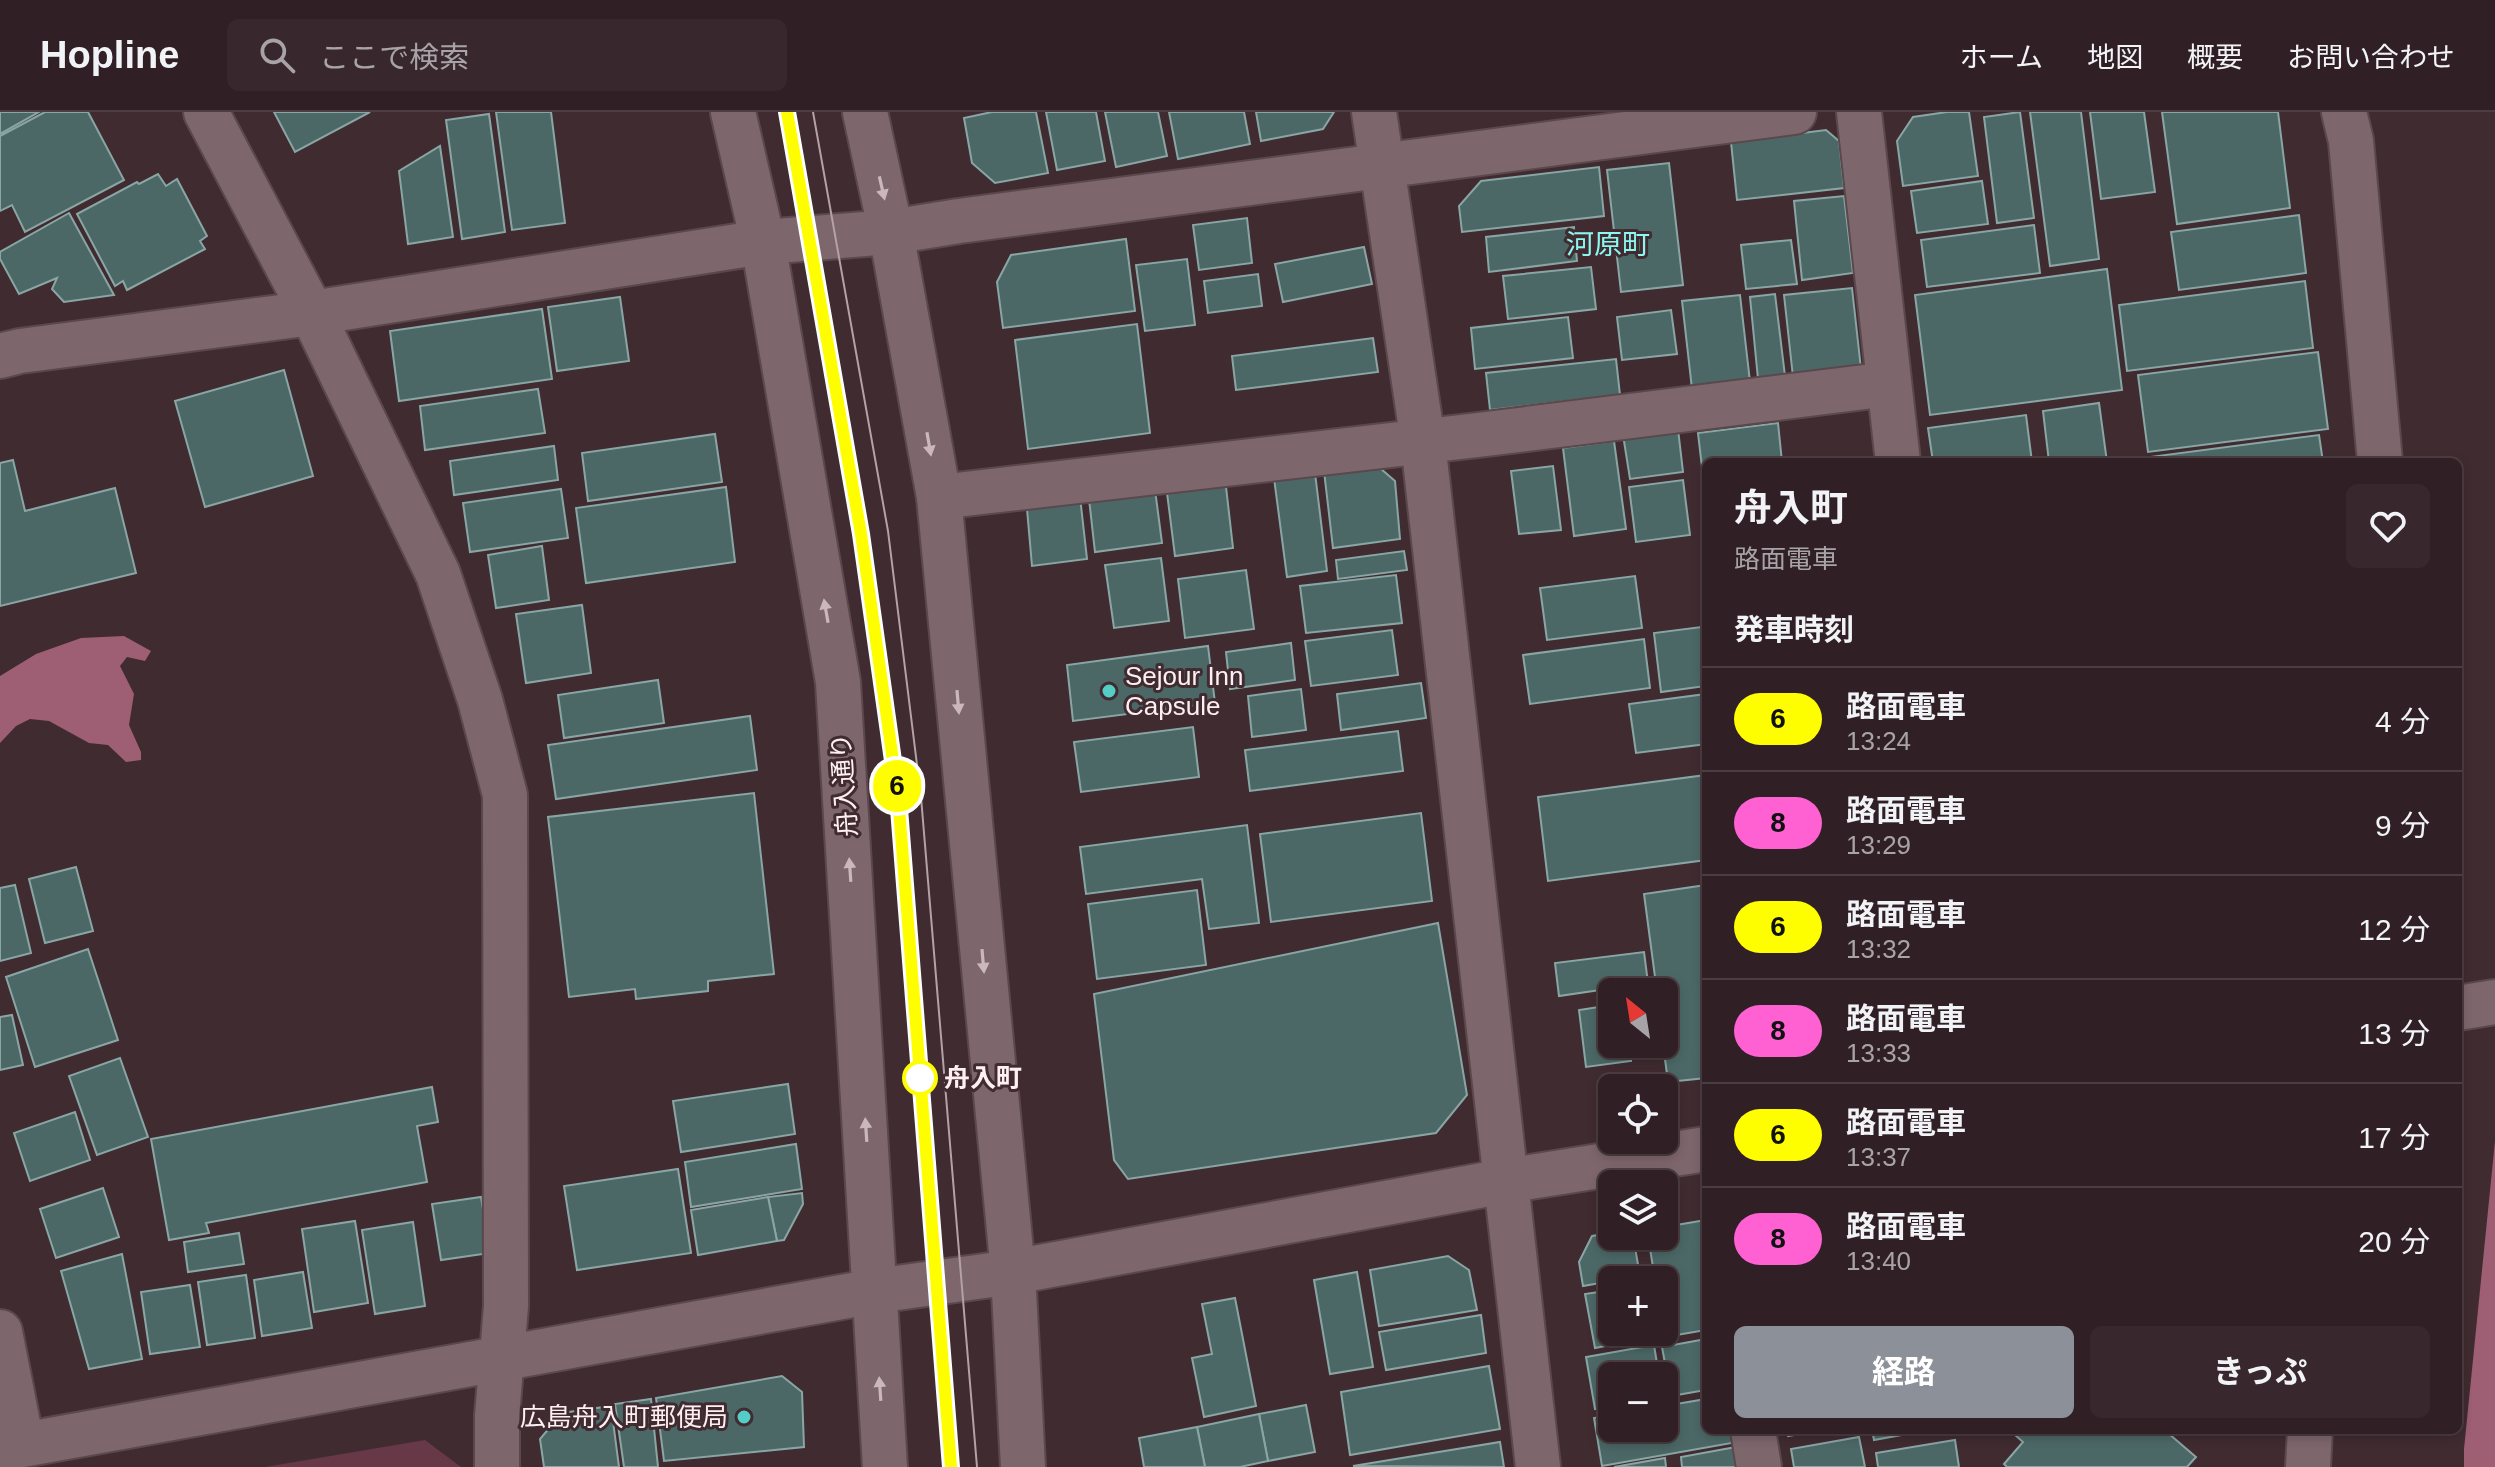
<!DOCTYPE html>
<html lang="ja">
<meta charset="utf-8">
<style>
:root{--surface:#302025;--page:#38282d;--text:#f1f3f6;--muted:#a8a3a7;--line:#4b3e42;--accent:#8c9099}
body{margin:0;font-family:Arial,"Noto Sans JP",sans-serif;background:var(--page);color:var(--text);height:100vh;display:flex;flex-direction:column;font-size:30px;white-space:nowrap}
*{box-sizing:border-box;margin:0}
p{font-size:26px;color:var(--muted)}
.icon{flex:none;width:44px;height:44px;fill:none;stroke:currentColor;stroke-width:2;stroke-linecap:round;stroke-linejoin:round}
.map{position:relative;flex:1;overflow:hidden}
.sheet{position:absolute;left:1702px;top:346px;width:760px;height:976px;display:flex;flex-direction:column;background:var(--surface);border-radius:12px;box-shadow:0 4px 12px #0003,0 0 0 2px var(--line)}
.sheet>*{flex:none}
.badge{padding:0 16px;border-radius:26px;font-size:28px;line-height:52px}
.needle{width:52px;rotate:330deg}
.tools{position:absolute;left:1598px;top:866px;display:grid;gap:16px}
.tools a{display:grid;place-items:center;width:80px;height:80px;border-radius:12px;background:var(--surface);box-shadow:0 4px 12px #0003,0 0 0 2px var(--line);font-size:40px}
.map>.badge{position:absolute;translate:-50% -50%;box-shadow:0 0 0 4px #fff}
h2{padding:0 32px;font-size:30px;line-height:72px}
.round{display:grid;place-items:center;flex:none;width:84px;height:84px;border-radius:12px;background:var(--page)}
.headline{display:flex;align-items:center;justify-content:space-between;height:136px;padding:0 32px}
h1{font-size:38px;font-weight:700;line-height:60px}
.cta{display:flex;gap:16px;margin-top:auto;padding:16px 32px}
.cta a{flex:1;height:92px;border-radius:12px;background:var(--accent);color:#fff;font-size:32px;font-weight:700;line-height:92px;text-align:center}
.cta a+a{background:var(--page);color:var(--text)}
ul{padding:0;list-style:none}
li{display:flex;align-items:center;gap:24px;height:104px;padding:0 32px;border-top:2px solid var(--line)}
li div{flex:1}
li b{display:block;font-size:30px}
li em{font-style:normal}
li .badge{min-width:88px;font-weight:700;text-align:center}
header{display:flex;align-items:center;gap:48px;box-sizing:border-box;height:112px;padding:0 40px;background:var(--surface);border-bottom:2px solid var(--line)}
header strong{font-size:38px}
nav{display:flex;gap:44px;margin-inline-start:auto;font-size:28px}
.search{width:560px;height:72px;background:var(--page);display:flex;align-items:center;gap:20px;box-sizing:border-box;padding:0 28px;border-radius:12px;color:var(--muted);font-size:30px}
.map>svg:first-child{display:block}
.green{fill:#663848}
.water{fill:#9e5e74}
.building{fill:#4c6866;stroke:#89a6a4;stroke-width:2}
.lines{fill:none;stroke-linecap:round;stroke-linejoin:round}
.street-casing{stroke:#5a484d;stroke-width:48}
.secondary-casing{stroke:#5a484d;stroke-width:48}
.street{stroke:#7e666d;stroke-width:44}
.secondary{stroke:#7e666d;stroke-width:44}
.tram{stroke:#b3a2a7;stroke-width:2}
.oneway{fill:#cab8bd}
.line-casing{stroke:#fff;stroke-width:18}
.line{stroke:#fefe00;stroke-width:12}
.poi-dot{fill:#54cdc7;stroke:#402b31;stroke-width:3}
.stop-dot{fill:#fff;stroke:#fefe00;stroke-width:4}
.labels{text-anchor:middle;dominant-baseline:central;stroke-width:6;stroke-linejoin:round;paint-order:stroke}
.poi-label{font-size:26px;fill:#fdeff3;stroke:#402b31;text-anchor:start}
.street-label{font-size:26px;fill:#fdeff3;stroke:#402b31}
.stop-label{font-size:26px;font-weight:bold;fill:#fdeff3;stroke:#402b31;text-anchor:start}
.neighbourhood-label{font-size:28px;fill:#8cf7f1;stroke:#402b31}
</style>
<header>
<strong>Hopline</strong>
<div class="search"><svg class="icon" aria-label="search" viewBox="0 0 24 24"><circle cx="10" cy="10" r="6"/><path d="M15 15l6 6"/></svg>ここで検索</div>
<nav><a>ホーム</a><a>地図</a><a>概要</a><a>お問い合わせ</a></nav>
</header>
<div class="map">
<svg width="2495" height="1355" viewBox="0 0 2495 1355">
<rect width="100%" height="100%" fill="#402b31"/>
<!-- green -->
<path class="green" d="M425,1328L461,1355H265Z"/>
<!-- water -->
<g class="water">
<path d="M124,524L151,539L145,549L127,545L120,554L134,582L129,613L141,640V648L126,650L108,633L89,631L49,609L30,607L16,614L0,631V564L36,542L81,526Z"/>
<path d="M2495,1029V1355H2464V1337Z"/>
</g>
<!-- building -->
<g class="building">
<path d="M0,0H39L0,22Z"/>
<path d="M45,0H88L124,68L25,120L12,93L0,99V24Z"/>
<path d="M274,0H370L295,40Z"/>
<path d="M496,0H551L565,111L512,118Z"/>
<path d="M992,0H1036L1048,61L995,71L972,51L964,6Z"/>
<path d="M1046,0H1096L1105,49L1057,58Z"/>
<path d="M1105,0H1158L1167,44L1116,55Z"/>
<path d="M1169,0H1244L1250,32L1178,47Z"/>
<path d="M1256,0H1334L1323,17L1261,29Z"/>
<path d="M1947,0H1969L1978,64L1903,74L1897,29L1913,5Z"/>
<path d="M2020,0L2034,106L1997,111L1984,5Z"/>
<path d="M2030,0H2081L2099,147L2050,154Z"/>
<path d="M2090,0H2144L2155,80L2101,87Z"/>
<path d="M2162,0H2278L2290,96L2177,112Z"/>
<path d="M489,2L505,120L462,127L446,8Z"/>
<path d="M1826,18L1839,29L1844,76L1737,88L1731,30Z"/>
<path d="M440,34L453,125L408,132L399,59Z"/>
<path d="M1669,51L1683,173L1621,180L1607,58Z"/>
<path d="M1599,55L1604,104L1462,120L1459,94L1481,69Z"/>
<path d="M158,62L166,74L177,67L207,124L200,129L205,137L127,178L123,169L115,174L77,102L137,70L139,72Z"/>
<path d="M1982,69L1988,112L1917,121L1911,79Z"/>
<path d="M1844,84L1853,161L1802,168L1794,89Z"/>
<path d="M69,101L114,183L64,190L52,177L57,166L19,182L0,147V140Z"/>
<path d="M2299,103L2306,161L2179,178L2171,120Z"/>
<path d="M1247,106L1252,151L1199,158L1193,113Z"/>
<path d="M2034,113L2040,161L1927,175L1921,128Z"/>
<path d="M1574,115L1577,149L1489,160L1486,125Z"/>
<path d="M1126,127L1135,199L1003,216L997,170L1011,143Z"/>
<path d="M1791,128L1797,172L1746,177L1741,133Z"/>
<path d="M1364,135L1372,172L1283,190L1275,152Z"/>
<path d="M1187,147L1195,213L1145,219L1136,153Z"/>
<path d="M1591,155L1596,197L1508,207L1503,164Z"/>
<path d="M2107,157L2122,278L1930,303L1915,183Z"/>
<path d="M1258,162L1262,194L1208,201L1204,169Z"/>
<path d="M2305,169L2313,236L2127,259L2119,193Z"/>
<path d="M1852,176L1861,257L1793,265L1784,183Z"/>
<path d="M1775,182L1785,264L1758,267L1750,185Z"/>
<path d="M1740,183L1750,270L1692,277L1682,189Z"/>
<path d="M620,185L629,249L557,259L548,195Z"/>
<path d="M542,197L552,267L399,289L390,219Z"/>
<path d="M1671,198L1677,242L1622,248L1617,205Z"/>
<path d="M1568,205L1573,246L1475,257L1471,216Z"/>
<path d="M1137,212L1150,321L1028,337L1015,228Z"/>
<path d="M1373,226L1378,260L1236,278L1232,244Z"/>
<path d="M2318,240L2328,317L2148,340L2138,263Z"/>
<path d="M1616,247L1620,283L1490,298L1486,261Z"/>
<path d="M284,258L313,364L205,395L175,289Z"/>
<path d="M538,277L545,321L425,338L420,294Z"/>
<path d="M2099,291L2107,350H2049L2043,299Z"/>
<path d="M2026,303L2032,350H1933L1928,316Z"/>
<path d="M1778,311L1782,350H1706V390L1698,321Z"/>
<path d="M1678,317L1683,360L1630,367L1623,323Z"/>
<path d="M715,322L722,370L588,389L582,341Z"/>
<path d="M2319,323L2323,350H2151L2150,345Z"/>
<path d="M1614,329L1626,417L1574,424L1563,336Z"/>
<path d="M554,334L558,368L454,383L450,349Z"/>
<path d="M13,348L25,399L115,376L136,461L0,494V351Z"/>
<path d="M1373,350L1395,369L1400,427L1333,436L1324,359Z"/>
<path d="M1553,354L1561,418L1519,422L1511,359Z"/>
<path d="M1315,361L1327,459L1287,465L1274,366Z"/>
<path d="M1225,366L1233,436L1175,444L1166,373Z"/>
<path d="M1683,368L1690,423L1636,430L1629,375Z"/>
<path d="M1154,370L1162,431L1095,440L1088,378Z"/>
<path d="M726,375L735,450L586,471L576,396Z"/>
<path d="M1079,376L1087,447L1032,454L1027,397Z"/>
<path d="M561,377L568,426L470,440L463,391Z"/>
<path d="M542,434L549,488L496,496L488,443Z"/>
<path d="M1404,439L1407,458L1338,467L1336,448Z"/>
<path d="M1161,446L1169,509L1114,516L1105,453Z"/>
<path d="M1246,458L1254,517L1185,526L1178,467Z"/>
<path d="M1396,463L1402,511L1306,521L1300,474Z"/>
<path d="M1635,464L1642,516L1547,528L1540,476Z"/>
<path d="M582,493L591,561L526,571L516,502Z"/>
<path d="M1701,515L1706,574L1661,580L1654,521Z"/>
<path d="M1392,518L1398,563L1311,574L1305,529Z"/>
<path d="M1644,527L1650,576L1530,592L1523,543Z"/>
<path d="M1291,531L1295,568L1230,577L1226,540Z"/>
<path d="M1208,534L1215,591L1073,609L1067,553Z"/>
<path d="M658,568L664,611L564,626L558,583Z"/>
<path d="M1421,571L1426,606L1341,618L1337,582Z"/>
<path d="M1301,577L1306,618L1252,625L1248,584Z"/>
<path d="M1706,582V632L1636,641L1629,592Z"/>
<path d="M750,604L757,658L556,687L548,633Z"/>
<path d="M1193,615L1199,665L1081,680L1074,630Z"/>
<path d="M1398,619L1403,659L1250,679L1245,638Z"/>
<path d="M1706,663V748L1548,769L1538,685Z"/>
<path d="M754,681L774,862L708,869V879L636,887L635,877L569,885L548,705Z"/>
<path d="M1421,701L1432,789L1271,810L1260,722Z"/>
<path d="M1247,713L1259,811L1209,817L1202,767L1086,782L1080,735Z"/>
<path d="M76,755L93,819L45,831L29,767Z"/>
<path d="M15,773L31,841L0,849V776Z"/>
<path d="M1706,773V966L1668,970L1663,932L1664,880H1657L1644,782Z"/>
<path d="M1197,778L1206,853L1097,867L1088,792Z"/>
<path d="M1438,811L1467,983L1436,1021L1128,1067L1114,1048L1094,882Z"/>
<path d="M88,837L118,928L35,955L6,865Z"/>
<path d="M1644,840L1648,871L1559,884L1555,851Z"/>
<path d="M1612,893V932H1653L1629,935L1631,949L1586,955L1579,898Z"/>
<path d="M12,903L23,953L0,958V905Z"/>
<path d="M120,946L148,1025L97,1043L69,964Z"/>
<path d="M788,972L795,1022L681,1040L673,989Z"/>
<path d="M432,975L438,1010L417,1014L427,1070L206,1111L209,1121L169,1128L151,1027Z"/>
<path d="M75,1000L90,1048L30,1069L14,1021Z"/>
<path d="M796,1032L802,1077L691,1095L685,1050Z"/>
<path d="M678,1057L691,1141L577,1158L564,1074Z"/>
<path d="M103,1076L119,1125L56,1146L40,1097Z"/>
<path d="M802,1081L803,1092L784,1128L777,1129L768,1085Z"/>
<path d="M481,1085L490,1141L441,1148L432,1092Z"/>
<path d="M768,1085L777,1129L698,1143L691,1098Z"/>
<path d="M1706,1108V1218L1665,1225L1664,1168H1655L1648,1124H1664V1115Z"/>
<path d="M355,1109L368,1191L314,1200L302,1117Z"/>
<path d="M413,1110L425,1194L375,1202L362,1118Z"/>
<path d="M239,1121L244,1152L188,1160L184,1130Z"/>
<path d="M1612,1121V1124H1633L1640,1164L1583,1174L1579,1150L1592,1124Z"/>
<path d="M122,1142L142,1247L89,1257L61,1159Z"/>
<path d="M1448,1144L1469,1158L1477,1198L1379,1214L1370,1158Z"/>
<path d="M303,1160L312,1216L262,1224L254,1168Z"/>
<path d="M1357,1160L1373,1255L1330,1262L1314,1168Z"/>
<path d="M246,1163L255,1226L207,1233L198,1170Z"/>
<path d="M190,1173L200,1235L150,1242L141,1180Z"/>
<path d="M1612,1178V1220H1651L1652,1225L1595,1236L1585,1182Z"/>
<path d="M1235,1186L1256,1294L1204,1305L1192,1246L1212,1242L1202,1192Z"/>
<path d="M1481,1203L1486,1241L1386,1258L1379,1220Z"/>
<path d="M1706,1227V1278L1671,1284L1662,1235Z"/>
<path d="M1654,1233L1659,1264H1612V1294L1595,1297L1586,1245Z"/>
<path d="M1489,1254L1500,1317L1350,1343L1341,1280Z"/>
<path d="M782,1264L802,1280L804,1335L664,1349L656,1286Z"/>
<path d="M651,1287L658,1355H624L615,1292Z"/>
<path d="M1706,1287V1318H1741L1743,1329L1602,1354L1594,1306L1612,1303V1316H1664V1294Z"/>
<path d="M1306,1293L1315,1340L1268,1349L1259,1302Z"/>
<path d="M611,1294L619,1355H544L540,1327L562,1301Z"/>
<path d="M1259,1302L1268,1349L1240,1355H1205L1197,1315Z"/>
<path d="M1197,1315L1205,1355H1144L1139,1326Z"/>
<path d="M1786,1318H1823L1788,1324Z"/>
<path d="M1872,1318H1929L1874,1328Z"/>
<path d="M2019,1318H2170L2168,1321L2196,1345L2187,1355H2007L2004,1352L2023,1330L2015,1323Z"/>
<path d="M1859,1325L1865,1355H1794L1791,1337Z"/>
<path d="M1955,1328L1959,1355H1878L1876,1341Z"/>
<path d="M1500,1330L1504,1355L1353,1354Z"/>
<path d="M1736,1335L1740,1355H1682L1681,1345Z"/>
<path d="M1665,1346L1666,1355H1614Z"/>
</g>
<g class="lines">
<defs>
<g id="street">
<path d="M206,0L312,201L438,462L480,588L505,683L506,1194L497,1304V1355"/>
<path d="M1859,0L1898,350"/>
<path d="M0,244L20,239L312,201L763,130L891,120L959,109L1794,0"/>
<path d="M939,385L1478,323L1889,272"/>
<path d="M0,1220L22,1332"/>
<path d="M1753,1318L1759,1355"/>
</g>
<g id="secondary">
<path d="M733,0L763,130L838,570L885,1355"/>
<path d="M865,0L891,120L939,385L1013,1160L1023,1355"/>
<path d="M1374,0L1423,330L1538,1355"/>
<path d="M2344,0L2351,29L2380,350"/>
<path d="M2458,896L2495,890"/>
<path d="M0,1337L875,1179L1013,1160L1505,1069L1706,1037"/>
<path d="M2308,1355L2310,1318"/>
</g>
</defs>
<!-- street casing -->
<use href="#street" class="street-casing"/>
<!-- secondary casing -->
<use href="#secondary" class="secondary-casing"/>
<!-- street -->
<use href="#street" class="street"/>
<!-- secondary -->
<use href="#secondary" class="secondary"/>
<!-- tram -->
<g class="tram">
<path d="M787,0L861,422L898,684L951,1355"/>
<path d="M813,0L888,419L921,685L977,1355"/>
</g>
</g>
<!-- one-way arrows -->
<defs><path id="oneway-solid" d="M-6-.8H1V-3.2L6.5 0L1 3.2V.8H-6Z" transform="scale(2)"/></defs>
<g class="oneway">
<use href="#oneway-solid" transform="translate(882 76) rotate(77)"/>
<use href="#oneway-solid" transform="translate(929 332) rotate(80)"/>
<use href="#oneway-solid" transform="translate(826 499) rotate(-100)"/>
<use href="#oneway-solid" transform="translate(958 590) rotate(85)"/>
<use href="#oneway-solid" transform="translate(850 758) rotate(-94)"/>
<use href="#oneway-solid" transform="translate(983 849) rotate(85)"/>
<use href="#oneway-solid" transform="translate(866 1018) rotate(-94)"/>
<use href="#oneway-solid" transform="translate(880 1277) rotate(-94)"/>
</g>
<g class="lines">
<defs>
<path id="line" d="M787,0L861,422L898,684L951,1355"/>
</defs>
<!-- line casing -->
<use href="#line" class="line-casing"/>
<!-- line -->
<use href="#line" class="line"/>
</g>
<!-- markers -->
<g class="poi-dot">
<circle cx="1109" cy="579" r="8"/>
<circle cx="744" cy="1305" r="8"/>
</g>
<circle class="stop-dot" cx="920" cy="966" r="16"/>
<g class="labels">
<!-- poi labels -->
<g class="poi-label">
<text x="1125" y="564">Sejour Inn<tspan x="1125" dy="30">Capsule</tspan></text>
<text x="728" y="1305" text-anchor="end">広島舟入町郵便局</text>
</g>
<!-- street labels -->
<g class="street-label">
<text transform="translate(844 673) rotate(-94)">舟入通り</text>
</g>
<!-- stop labels -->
<g class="stop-label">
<text x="944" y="966">舟入町</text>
</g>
<!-- neighbourhood labels -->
<g class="neighbourhood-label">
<text x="1608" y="132">河原町</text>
</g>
</g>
</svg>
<div class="tools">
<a><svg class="needle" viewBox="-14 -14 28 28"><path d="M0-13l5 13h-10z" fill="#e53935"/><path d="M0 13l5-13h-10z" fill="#a8a3a7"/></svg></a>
<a><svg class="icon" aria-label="locate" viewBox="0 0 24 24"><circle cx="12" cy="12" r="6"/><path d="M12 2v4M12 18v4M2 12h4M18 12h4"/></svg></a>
<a><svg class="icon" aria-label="layers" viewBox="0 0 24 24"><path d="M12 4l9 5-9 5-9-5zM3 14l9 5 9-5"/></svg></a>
<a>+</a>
<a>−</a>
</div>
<b class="badge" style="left:897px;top:674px;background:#fefe00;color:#111">6</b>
<section class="sheet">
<div class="headline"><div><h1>舟入町</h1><p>路面電車</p></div><a class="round"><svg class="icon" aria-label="heart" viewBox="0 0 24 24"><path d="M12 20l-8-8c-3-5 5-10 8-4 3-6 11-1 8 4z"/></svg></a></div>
<h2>発車時刻</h2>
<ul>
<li><span class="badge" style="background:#fefe00;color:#111">6</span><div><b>路面電車</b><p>13:24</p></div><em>4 分</em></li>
<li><span class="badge" style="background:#ff61d2;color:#111">8</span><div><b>路面電車</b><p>13:29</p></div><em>9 分</em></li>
<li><span class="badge" style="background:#fefe00;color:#111">6</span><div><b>路面電車</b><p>13:32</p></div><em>12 分</em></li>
<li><span class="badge" style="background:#ff61d2;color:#111">8</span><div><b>路面電車</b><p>13:33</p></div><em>13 分</em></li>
<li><span class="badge" style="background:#fefe00;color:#111">6</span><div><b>路面電車</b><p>13:37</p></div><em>17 分</em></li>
<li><span class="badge" style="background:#ff61d2;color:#111">8</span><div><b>路面電車</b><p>13:40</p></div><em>20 分</em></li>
</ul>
<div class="cta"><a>経路</a><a>きっぷ</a></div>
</section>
</div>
